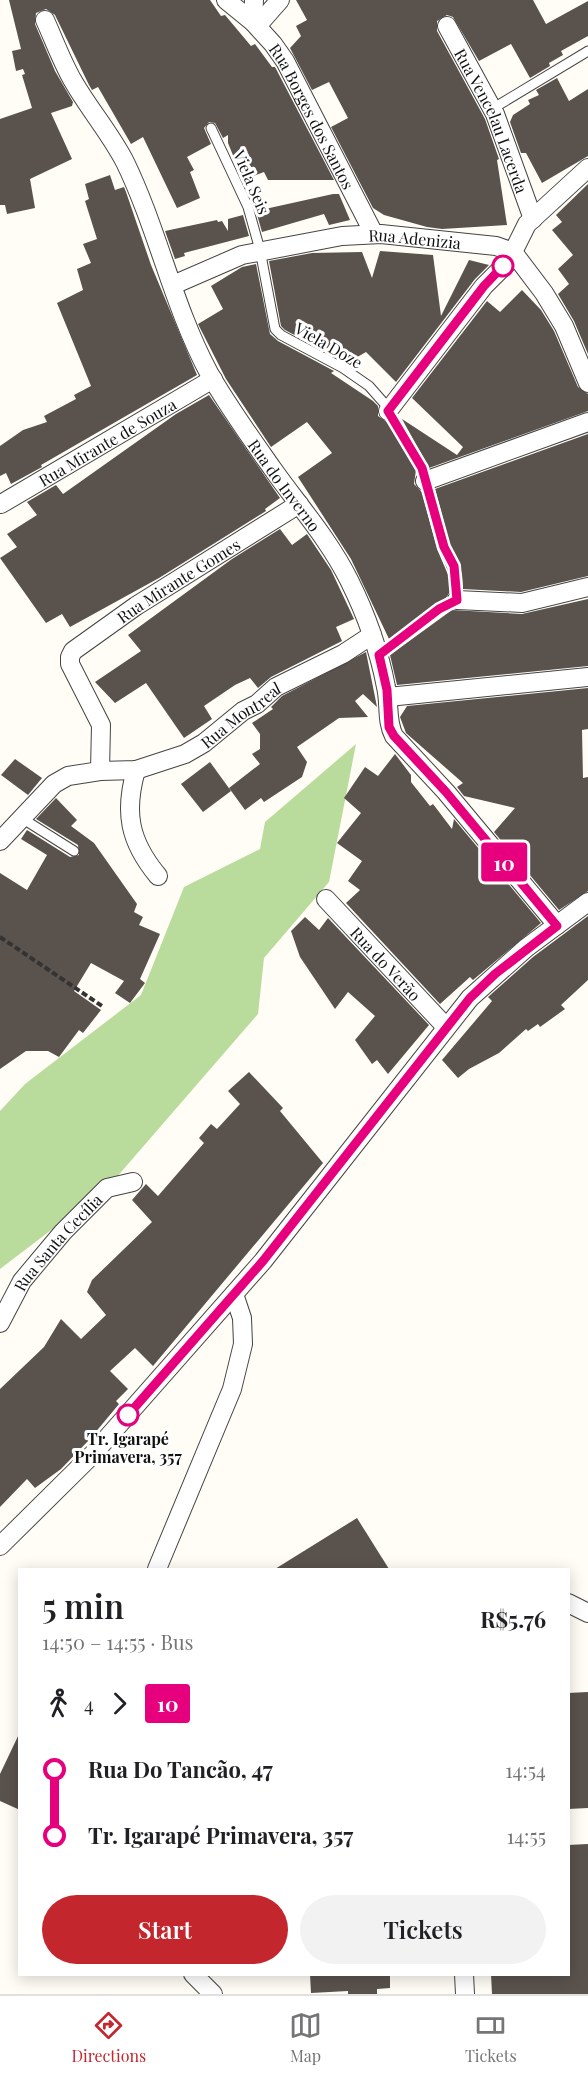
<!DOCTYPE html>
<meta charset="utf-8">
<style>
:root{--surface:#fff;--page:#f2f2f2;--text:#202124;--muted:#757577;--line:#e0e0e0;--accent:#c4262e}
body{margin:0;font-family:"Playfair Display",serif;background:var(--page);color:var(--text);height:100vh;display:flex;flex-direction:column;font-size:22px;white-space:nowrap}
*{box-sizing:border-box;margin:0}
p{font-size:20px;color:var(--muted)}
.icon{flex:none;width:33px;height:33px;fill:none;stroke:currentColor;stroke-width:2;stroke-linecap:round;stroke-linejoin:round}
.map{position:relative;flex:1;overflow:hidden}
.sheet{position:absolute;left:18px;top:1568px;width:552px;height:408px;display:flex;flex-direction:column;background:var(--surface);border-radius:0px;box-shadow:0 3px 15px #0003}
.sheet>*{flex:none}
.badge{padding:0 12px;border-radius:4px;font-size:21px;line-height:39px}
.map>.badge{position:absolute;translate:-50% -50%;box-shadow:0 0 0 3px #fff}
.legs{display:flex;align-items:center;gap:9px;height:66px;padding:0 24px;font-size:20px}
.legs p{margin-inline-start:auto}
.headline{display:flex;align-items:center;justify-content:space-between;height:102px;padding:0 24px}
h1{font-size:33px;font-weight:600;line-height:45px}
.cta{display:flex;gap:12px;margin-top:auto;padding:12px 24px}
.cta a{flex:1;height:69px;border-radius:36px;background:var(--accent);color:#fff;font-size:24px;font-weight:600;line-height:69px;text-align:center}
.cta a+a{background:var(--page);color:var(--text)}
ul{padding:0 24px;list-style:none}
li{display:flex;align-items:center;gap:21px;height:66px;font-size:22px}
li i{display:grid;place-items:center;width:9px;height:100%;margin:0 8px;background:currentColor}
li i::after{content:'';width:15px;height:15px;margin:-8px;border:4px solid;border-radius:50%;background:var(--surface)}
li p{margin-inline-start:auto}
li:first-child i{background:linear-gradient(#0000 50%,currentColor 0)}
li:last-child i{background:linear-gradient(currentColor 50%,#0000 0)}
.tab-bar{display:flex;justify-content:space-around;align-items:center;height:84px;border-top:2px solid var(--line);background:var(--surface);font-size:16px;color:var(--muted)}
.tab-bar a{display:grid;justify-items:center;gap:3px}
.tab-bar .selected{color:var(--accent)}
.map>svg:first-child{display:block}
.forest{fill:#b9dc9c}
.building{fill:#5a524d}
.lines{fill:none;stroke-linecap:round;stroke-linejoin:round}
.lane-casing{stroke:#444;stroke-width:11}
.street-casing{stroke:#444;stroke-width:20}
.path{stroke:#333;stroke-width:4;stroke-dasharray:6 3;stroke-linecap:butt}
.lane{stroke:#fff;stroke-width:9}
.street{stroke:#fff;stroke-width:18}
.line-1-casing{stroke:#fff;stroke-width:14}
.line-1{stroke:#e6007e;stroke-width:9}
.stop-1-dot{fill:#fff;stroke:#e6007e;stroke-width:3}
.labels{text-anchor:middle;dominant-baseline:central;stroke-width:6;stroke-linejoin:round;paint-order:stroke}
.street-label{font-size:16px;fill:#111;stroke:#fff}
.stop-label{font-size:16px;font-weight:bold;fill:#111;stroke:#fff}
</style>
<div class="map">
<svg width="588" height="1994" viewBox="0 0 588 1994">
<rect width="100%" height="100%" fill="#fffdf5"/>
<!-- forest -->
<path class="forest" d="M356,744L329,882L264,958L258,1014L109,1186L0,1269V1111L25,1084L141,995L184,887L260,849L265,822Z"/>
<!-- building -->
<g class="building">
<path d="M9,0H210L221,16L225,15L251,46L255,44L272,67H275L334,180H268L264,172L243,180L228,143V135L223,138L215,123L209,122L204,128L211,144L187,157L194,170L190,172L200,198L177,208L143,137L131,144L98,87L92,90L89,85L55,15L46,9L36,13L35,24L55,71L73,102L72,106L51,113L72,159L30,179L35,208L7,214L5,205H0V119L32,108L22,75L25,74L23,69L16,71L12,51L21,49Z"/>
<path d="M296,0H533L546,24L588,1V36L561,51L563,55L549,63L550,66L530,78L511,44L479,61L453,17L447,15L437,21V31L485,119L499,159L497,160L507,225L442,229L427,227L384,215L373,208L331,127L348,118L329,82L312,90L290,48L301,36L296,26L307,20Z"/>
<path d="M557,78L569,101L588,89V156L542,183L526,153H521L510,122L513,115L530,104L528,100L539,95L536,90Z"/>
<path d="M110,175L115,190L124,187L126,192L151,265L197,375L41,465L42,467L11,484L6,473L0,476V446L23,430L47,422L44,416L76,399L74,395L91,386L57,303L83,290L77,269L91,263L83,244L97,239L85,201L89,199L85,184Z"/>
<path d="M588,184V354L574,321L558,294L569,284L558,269L573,255L552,230L562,222L556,215Z"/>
<path d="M333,194H339L350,220L329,225L324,214L262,232L256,211Z"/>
<path d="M243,215L249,236L184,253L185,256L175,259L165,231L217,220L218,222L222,221L228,231V219Z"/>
<path d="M380,251L433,255L441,316L469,260L489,265L475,279L396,382L366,352L347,363L285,330L281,326L269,261L312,253L362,252L372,278Z"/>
<path d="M256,264L270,334L278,341L334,371L331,373L373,401L378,406V416L387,422L416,470L414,484L422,492L437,549L449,577L450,592L446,598L389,639L351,559L298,477L332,453L307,422L271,447L226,379L198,324L223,309L211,286L242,267Z"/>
<path d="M522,290L541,310L554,331L578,387L588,394V411L429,468L402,419L457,455L463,447L412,398L487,301L500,312Z"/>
<path d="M209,395L280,498L265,509L266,511L159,578L70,627L62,614L46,623L0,558L17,547L7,534L37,515L27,502L56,485L63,494L176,414Z"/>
<path d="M588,434V576L521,592L463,589L462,574L450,545L435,489Z"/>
<path d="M280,529L292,545L307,534L331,570L354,619L336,627L342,641L271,677L258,688L250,678L235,685L204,706L212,719L184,738L146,683L115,703L95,682L141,651L128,635L232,559Z"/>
<path d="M588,599V666L397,685L390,655L452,610L522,614Z"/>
<path d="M366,652L377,707L363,694L355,701L368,717L339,718L297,747L307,762L302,777L264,802L261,798L245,810L229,788L260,764L252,754L260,749V734L252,723L273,709L271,707L282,696Z"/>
<path d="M588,688V729L582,730L583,778L588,777V891L559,910L494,832L515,808L464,796L457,787L463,783L406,733L400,717L407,706Z"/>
<path d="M395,754L411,775V782L430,806L433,804L452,829L454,819L541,923L473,980L470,977L440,1004L346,903L360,890L348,881L362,861L337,843L361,813L344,798L365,767L378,776Z"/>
<path d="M15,759L42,778L28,795L1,775Z"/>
<path d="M210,762L231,791L203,812L181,784Z"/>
<path d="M56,798L77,820L71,826L94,843L137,904L134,912L143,917L139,925L160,934L140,979L145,983L130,1003L115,993L124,981L91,963L74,991L101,1010L83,1033L79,1030L59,1057L48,1051H26L0,1069V873L27,890L47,855L21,839L27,830L70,857L79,855L78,845L36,819Z"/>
<path d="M588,916V980L561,1005L565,1009L540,1027L538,1024L528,1031L526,1029L499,1053L469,1069L458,1078L442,1060L492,1001L488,997L533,957Z"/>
<path d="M305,917L319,930L328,918L429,1025L388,1074L377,1060L372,1064L355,1040L375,1016L348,992L335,1009L300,957L291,931Z"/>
<path d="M249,1072L283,1108L280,1111L323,1163L153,1366L135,1348L110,1371L128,1389L116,1401L119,1404L89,1440L61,1469L35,1488L27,1479L0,1507V1389L44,1347L61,1319L81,1339L106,1315L87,1292L92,1280L152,1222L132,1200L146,1184L158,1196L204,1143L199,1138L211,1124L217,1129L240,1104L228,1091Z"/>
<path d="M357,1518L389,1569H275Z"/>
<path d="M588,1692V1808L568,1809V1693Z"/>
<path d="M20,1732V1810L0,1801V1774Z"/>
<path d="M588,1844V1994H492L491,1974H568V1845Z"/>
<path d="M310,1974H390V1988L377,1989V1994H348V1991L311,1993Z"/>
</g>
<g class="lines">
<defs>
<g id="lane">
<path d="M492,109L588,51"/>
<path d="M211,128L248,207L260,250L275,329L281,335L343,368L369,386L384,403L422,467L444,547L456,576L457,600L439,609L379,655"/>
<path d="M20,817L74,851"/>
</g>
<g id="street">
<path d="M226,0L253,22"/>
<path id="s1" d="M254,0L253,22L273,44L285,61L374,234"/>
<path id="s2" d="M45,20C54,40 62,62 73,81C89,109 110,133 125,162C158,230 173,306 209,373C227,405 250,437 272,468C298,505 328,538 349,580C366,614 379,650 386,687C390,703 386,721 394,736L446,792L557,925"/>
<path d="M258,25L280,0"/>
<path id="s3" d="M447,26L495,114L533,219"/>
<path d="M513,252L527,224L588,168"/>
<path id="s4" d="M173,285L242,255L342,236L381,234L496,246L513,252L544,293L564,326L588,383"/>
<path d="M388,411L484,286L515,255"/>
<path d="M425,481L588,422"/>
<path id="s5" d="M1,504L213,379"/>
<path d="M457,600L522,603L588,587"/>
<path d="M388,697L588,677"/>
<path d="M136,770C124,812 129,841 158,876"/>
<path id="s6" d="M100,771L136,770L185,754L204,743L243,711L257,704L276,687L343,654L372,635"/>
<path id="s7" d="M0,841L54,784L68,776L100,771L101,725L70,664V657L73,651L136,606L299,504"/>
<path id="s8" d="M326,899L446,1027"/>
<path id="s9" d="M0,1323L22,1281L63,1232L107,1188L133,1182"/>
<path d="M0,1546L93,1454L263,1261L470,998L526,948L588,902"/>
<path d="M157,1569L232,1389L243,1344L242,1318L234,1294"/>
<path d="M568,1603L588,1613"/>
<path d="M193,1974L213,1994"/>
<path d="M464,1974L465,1994"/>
</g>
</defs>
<!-- lane casing -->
<use href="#lane" class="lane-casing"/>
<!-- street casing -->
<use href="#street" class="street-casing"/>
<!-- path -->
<path class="path" d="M0,937L102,1006"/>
<!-- lane -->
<use href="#lane" class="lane"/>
<!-- street -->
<use href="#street" class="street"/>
</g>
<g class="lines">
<defs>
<path id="line-1" d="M128,1415L263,1261L470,998L495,974L557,926L446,792L394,736L389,727L387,690L379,655L439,609L457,600L454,566L444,547L422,468L388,411L484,286L503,266"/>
</defs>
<!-- line-1 casing -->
<use href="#line-1" class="line-1-casing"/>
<!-- line-1 -->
<use href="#line-1" class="line-1"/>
</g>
<!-- markers -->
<g class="stop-1-dot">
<circle cx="503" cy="266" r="10"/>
<circle cx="128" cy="1415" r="10"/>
</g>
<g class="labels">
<!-- street labels -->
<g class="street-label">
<text stroke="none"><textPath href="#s1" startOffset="134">Rua Borges dos Santos</textPath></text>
<text stroke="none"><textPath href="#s3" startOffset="105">Rua Vencelau Lacerda</textPath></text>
<text transform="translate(252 182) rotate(67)">Viela Seis</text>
<text stroke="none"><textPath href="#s4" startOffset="250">Rua Adenizia</textPath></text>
<text transform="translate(329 345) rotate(30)">Viela Doze</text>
<text stroke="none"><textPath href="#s5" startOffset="123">Rua Mirante de Souza</textPath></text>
<text stroke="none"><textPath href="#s2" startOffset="526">Rua do Inverno</textPath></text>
<text stroke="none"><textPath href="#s7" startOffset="382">Rua Mirante Gomes</textPath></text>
<text stroke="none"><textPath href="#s6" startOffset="156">Rua Montreal</textPath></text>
<text stroke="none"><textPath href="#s8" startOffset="88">Rua do Verão</textPath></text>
<text stroke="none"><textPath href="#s9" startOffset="100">Rua Santa Cecília</textPath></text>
</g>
<!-- stop labels -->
<g class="stop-label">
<text x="128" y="1438">Tr. Igarapé<tspan x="128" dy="18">Primavera, 357</tspan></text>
</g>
</g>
</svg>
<b class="badge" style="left:504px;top:862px;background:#e6007e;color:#fff">10</b>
<section class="sheet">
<div class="headline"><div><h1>5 min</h1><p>14:50 – 14:55 · Bus</p></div><b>R$5.76</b></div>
<div class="legs"><svg class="icon" aria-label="walk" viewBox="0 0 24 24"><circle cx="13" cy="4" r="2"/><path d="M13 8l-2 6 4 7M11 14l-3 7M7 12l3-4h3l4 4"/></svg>4<svg class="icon" aria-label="forward" viewBox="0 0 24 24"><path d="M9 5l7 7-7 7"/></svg><b class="badge" style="background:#e6007e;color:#fff">10</b></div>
<ul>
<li><i style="color:#e6007e"></i><b>Rua Do Tancão, 47</b><p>14:54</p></li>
<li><i style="color:#e6007e"></i><b>Tr. Igarapé Primavera, 357</b><p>14:55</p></li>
</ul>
<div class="cta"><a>Start</a><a>Tickets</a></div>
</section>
</div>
<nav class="tab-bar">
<a class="selected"><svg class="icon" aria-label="directions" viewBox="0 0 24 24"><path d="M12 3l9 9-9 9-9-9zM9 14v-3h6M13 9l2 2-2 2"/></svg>Directions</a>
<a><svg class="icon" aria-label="map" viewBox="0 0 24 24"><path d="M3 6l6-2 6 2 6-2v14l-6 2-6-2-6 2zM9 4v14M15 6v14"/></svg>Map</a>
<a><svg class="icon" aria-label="tickets" viewBox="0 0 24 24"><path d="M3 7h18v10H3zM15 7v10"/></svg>Tickets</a>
</nav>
